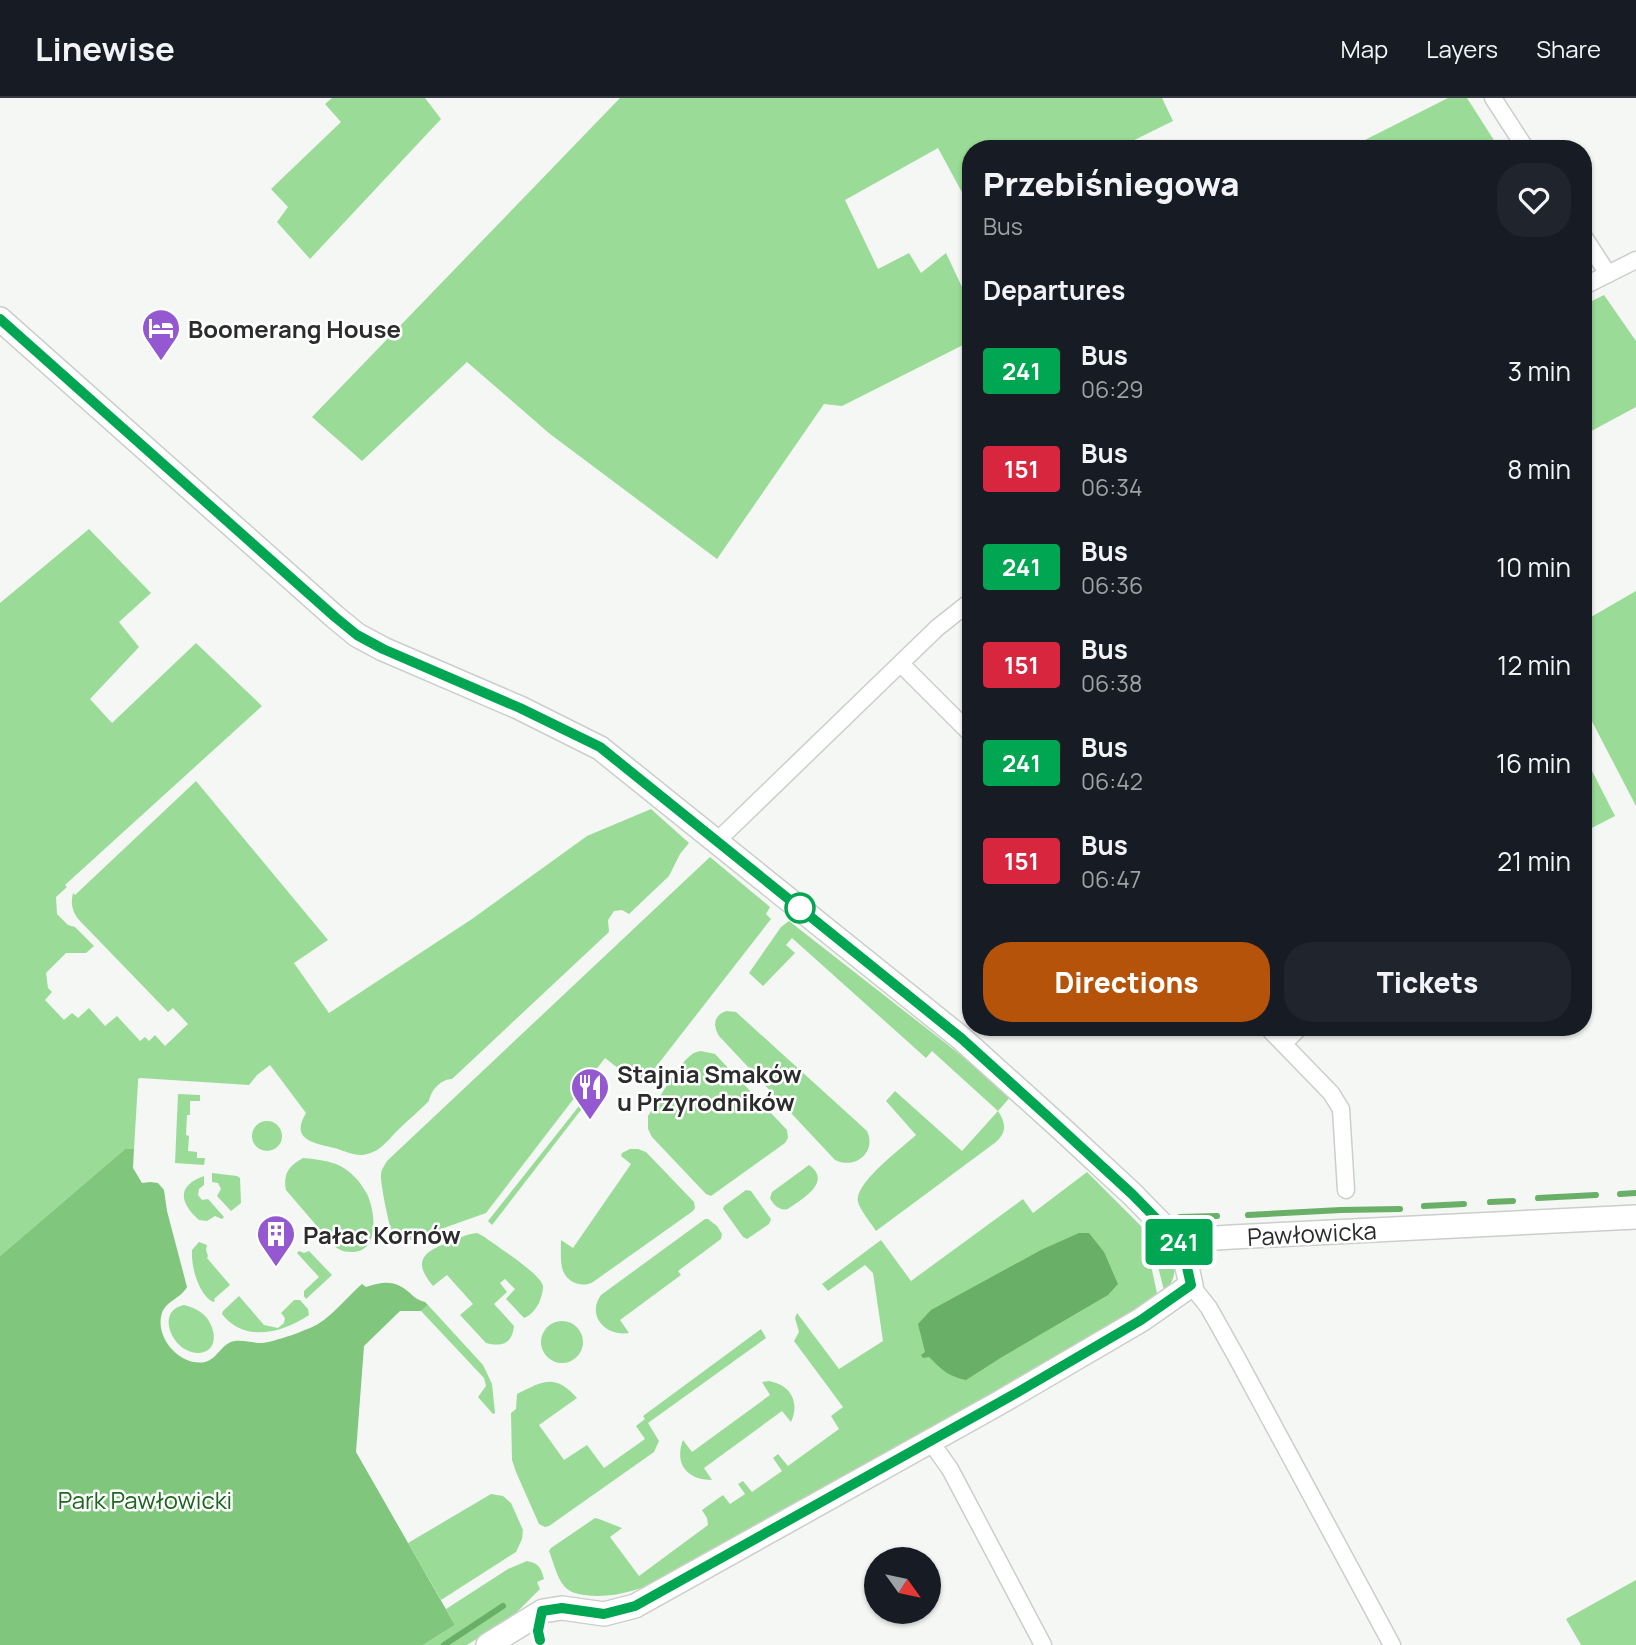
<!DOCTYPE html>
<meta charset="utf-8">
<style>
:root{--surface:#171b24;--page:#20242c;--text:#f1f3f6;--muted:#9ea1a6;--line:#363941;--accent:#b45309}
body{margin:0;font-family:Manrope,sans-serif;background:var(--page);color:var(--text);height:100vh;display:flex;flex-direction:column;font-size:26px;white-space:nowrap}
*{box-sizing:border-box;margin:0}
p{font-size:23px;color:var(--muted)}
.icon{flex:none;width:38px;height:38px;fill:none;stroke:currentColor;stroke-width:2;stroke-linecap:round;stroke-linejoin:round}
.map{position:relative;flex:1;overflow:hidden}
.panel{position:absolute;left:962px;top:42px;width:630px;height:896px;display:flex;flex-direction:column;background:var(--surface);border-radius:28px;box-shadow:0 2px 5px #0004}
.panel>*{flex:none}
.badge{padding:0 14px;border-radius:5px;font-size:24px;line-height:46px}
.needle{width:46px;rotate:123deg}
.fabs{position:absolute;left:864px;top:1449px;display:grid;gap:14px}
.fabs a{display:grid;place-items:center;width:77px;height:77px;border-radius:50%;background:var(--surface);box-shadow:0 2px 5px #0004;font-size:35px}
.map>.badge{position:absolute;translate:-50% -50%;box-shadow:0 0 0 4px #fff}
h2{padding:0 21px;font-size:26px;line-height:63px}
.round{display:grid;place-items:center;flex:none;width:74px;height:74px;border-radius:28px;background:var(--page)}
.headline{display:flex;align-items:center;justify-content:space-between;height:119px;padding:0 21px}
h1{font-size:33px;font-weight:800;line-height:52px}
.button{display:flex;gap:14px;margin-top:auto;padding:14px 21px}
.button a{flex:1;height:80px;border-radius:28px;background:var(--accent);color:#fff;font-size:28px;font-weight:800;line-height:80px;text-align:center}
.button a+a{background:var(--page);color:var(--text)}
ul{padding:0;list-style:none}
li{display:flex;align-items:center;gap:21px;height:98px;padding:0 21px}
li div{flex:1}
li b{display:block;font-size:26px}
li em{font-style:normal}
li .badge{min-width:77px;font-weight:700;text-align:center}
header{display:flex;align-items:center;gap:42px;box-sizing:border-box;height:98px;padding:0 35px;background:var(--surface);border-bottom:2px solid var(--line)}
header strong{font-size:33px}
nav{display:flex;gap:38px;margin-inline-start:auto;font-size:24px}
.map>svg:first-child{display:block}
.green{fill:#9adc97}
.forest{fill:#80c67d}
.water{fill:#69af67}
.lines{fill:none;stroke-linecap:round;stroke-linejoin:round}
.stream{stroke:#69af67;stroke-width:6}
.street-casing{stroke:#cbcecb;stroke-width:19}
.secondary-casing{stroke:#cbcecb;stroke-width:26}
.street{stroke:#fff;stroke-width:16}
.secondary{stroke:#fff;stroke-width:23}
.line-casing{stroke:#fff;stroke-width:16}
.line{stroke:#00a651;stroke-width:10}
.stop-dot{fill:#fff;stroke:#00a651;stroke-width:3.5}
.labels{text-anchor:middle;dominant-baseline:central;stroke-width:5;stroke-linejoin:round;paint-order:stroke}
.poi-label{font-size:24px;font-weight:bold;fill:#2b2c2b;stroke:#fff;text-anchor:start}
.street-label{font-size:24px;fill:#2b2c2b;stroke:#fff}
.park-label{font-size:24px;fill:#1f6621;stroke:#fff}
</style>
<header>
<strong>Linewise</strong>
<nav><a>Map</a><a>Layers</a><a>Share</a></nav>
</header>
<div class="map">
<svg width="1636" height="1547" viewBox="0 0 1636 1547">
<rect width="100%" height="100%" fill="#f4f7f4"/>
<!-- green -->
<g class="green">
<path d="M332,0H425L441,21L310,161L277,124L288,109L271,91L341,24L325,6Z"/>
<path d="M620,0H1162L1173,23L1116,51H971V111L938,50L845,102L878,171L909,155L921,175L946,155L971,208V243L842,308L824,306L717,461L550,336L467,264L362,363L312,319Z"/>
<path d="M1448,0H1467L1499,50L1347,51Z"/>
<path d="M1604,197L1636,243V309L1584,337V207Z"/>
<path d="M89,431L151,495L119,524L139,549L90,601L112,625L196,545L262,608L65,787L67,789L56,799L57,816L68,827L75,829L94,848L86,855H66L46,875L48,890L52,894L45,902L64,922L72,915L78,920L89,910L105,928L117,918L140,943L145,939L149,943L155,937L165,948L188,926L173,910L168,914L80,823C73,815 70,807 73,795L75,797L196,683L328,842L294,865L329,915L472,821L587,738L651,711L689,745L680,756L669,778L629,816L622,812L614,813L608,822L609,834L452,981C441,981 431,992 429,1003C419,1013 408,1022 397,1033C391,1039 385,1047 377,1052C358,1063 349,1053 330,1049C310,1044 291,1040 306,1015L270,967L257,977L249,987L140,980L138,981V984L134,1051H125L0,1158V505Z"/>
<path d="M1636,493V708L1584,608V523Z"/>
<path d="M1584,657L1615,718L1584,734Z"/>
<path d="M710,759L770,809L766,816L771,821L641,988L605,960L486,1115L410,1142C404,1143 399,1143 394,1139C390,1135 380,1084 381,1077C381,1072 385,1066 388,1062Z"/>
<path d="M789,823L1012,997L998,1013C1006,1025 1007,1034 996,1044L876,1133C871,1125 860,1112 858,1104C853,1086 903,1049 916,1037L886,1003L895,993L962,1053L998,1013L932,953L926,960L792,840L786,847L795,855L763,888L749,875L781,829Z"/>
<path d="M726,913L736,914L867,1033C877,1054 855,1072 835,1062L719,938C713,928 713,918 726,913Z"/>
<path d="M701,953L715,956L787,1032L788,1040L785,1045L711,1098L706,1096L652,1039L648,1031V1018C659,1001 676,969 691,957C695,954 696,954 701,953Z"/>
<path d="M598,984L601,986L492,1127L488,1123Z"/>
<path d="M178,996L200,997V1003H190V1017H187L186,1037L189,1038L188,1053L197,1054V1060H205L204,1067L175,1065Z"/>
<circle cx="267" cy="1038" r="15"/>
<path d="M630,1051H638L646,1054L694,1104L695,1110L693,1113L593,1184C582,1190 568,1185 563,1173C560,1164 561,1152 561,1142L573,1150L631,1066L621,1058L622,1055Z"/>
<path d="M303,1060C314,1061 325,1062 336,1066C349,1071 360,1083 367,1096C375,1112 381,1154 352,1154C347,1154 341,1153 337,1150C331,1146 327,1139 322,1134C310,1120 298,1106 286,1092C283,1075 289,1068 303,1060Z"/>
<path d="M809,1067C833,1084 802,1101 788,1111C780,1113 774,1108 770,1100L772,1094Z"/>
<path d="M1087,1074L1143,1130L1158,1200L1133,1217L664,1482C637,1492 613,1501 584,1497C577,1496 569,1494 564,1488C557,1480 553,1463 549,1453L551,1450L595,1420L599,1421L622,1430L610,1439L639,1478L708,1427L707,1420L702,1412L723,1397L730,1406L745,1396L738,1386L743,1383L752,1394L782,1373L773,1360L778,1356L788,1368L839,1331L831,1318L843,1309L794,1243L799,1234L795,1220L797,1215L839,1271L883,1243L873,1175L865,1167L828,1193L822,1186L881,1142L911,1183L1023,1101L1033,1115Z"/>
<path d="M212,1075L237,1078L240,1080L241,1105L231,1113L217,1098L221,1091L218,1085L212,1084Z"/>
<path d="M204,1078V1087L199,1091L198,1097L202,1102L208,1101L224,1119L222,1121L215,1118L207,1123L199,1122C180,1105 176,1088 204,1078Z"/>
<path d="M746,1092L751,1093L771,1121L769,1126L747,1141L743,1139L723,1111L724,1108Z"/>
<path d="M705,1121H708L717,1128L722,1136L721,1141L678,1173L681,1177L620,1222L629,1235C606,1239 586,1218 601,1197Z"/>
<path d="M1150,1129C1172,1152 1185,1165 1165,1196L1148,1130Z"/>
<path d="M477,1135L483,1138C495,1147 541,1176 543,1188C543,1194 541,1200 539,1205C535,1212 531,1217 524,1220L506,1201L515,1191L505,1181L500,1185L507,1194L494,1206L514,1228C512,1246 502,1249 486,1245L460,1217L473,1206L447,1177L433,1188C412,1163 423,1154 449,1144C459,1140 467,1136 477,1135Z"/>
<path d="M199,1144L207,1147L206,1152L208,1158L207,1160L230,1187L214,1201L215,1203L213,1204C198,1196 191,1168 192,1152Z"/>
<path d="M299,1153L304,1155L309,1153L332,1177L306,1201L304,1198V1193L319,1179L297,1155Z"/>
<path d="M239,1198L264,1227L278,1230L284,1225L285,1220L281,1215L294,1202H300L308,1211L309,1217C283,1235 244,1245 222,1216L223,1213Z"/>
<path d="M184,1207C191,1209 198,1211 204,1217C214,1226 220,1249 204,1254C176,1262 152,1213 184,1207Z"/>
<path d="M428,1207L483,1267L492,1286L495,1315L493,1316L478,1299L486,1288L484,1280L421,1213Z"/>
<circle cx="562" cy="1244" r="21"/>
<path d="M761,1231L766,1240L648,1325L659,1343L654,1354L549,1428L545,1429L539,1426L516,1374L512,1362L511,1315L516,1311L517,1296C543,1283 555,1275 577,1300L539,1327L564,1362L587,1347L604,1370L645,1341L636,1328L645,1321L643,1318Z"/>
<path d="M769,1283C791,1287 800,1304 791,1324L782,1313L704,1370L712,1382C687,1382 674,1366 683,1342L692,1354L770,1297L762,1284Z"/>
<path d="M491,1396L503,1398L511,1405L523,1432L522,1441L516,1454L441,1502L408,1445Z"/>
<path d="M527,1463C539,1465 541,1470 544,1481L537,1484L540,1491L512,1519L467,1547H423L455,1527L446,1511L508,1471Z"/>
<path d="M1636,1482V1547H1581L1566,1521Z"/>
</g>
<!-- forest -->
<path class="forest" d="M125,1051H134L133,1070L142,1085L150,1084L158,1085L164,1092L167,1113L187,1189C180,1201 166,1203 162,1215C154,1239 180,1269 205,1264C218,1261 221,1245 235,1243C244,1242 253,1245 262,1245C274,1244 308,1232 318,1226C335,1215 347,1199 362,1186L366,1189C384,1183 395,1182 410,1195C415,1200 418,1202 425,1204L428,1207L421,1213H400L364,1248L356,1354L455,1527L423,1547H0V1158Z"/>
<!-- water -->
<path class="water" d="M1079,1135H1089L1104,1154L1118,1186L1108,1197L1002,1259L966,1282C948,1278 942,1272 929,1259L923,1260L921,1257L925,1254L918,1226L931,1212L1041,1152Z"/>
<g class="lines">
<!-- stream -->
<g class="stream">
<path d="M1620,1096L1636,1095"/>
<path d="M1538,1100L1596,1097"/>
<path d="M1490,1104L1513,1103"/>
<path d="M1424,1108L1464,1106"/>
<path d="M1248,1117L1341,1112L1400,1111"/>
<path d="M1180,1119L1217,1118"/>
<path d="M444,1547L503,1508"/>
</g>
<defs>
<g id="street">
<path d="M1493,0L1526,51"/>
<path d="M1584,139L1608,176"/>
<path d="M1584,188L1636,162"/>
<path d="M901,566L971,636"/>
<path d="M717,743L937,530L971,503"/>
<path d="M1267,929L1331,995L1341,1011L1346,1092"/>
<path d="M1284,945L1300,929"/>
<path d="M1191,1187L1209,1210L1237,1260L1392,1547"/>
<path d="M930,1343L950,1371L1043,1547"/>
</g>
<g id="secondary">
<path d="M0,221L335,519L357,537L383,551L520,610L600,650L961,940L1063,1032L1132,1096L1182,1147"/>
<path d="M1182,1147L1202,1141L1232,1139L1636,1119"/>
<path d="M488,1547L543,1513L562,1510L604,1516L635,1508L999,1305L1141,1222L1191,1187L1182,1147"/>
</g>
</defs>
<!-- street casing -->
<use href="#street" class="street-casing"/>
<!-- secondary casing -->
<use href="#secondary" class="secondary-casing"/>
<!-- street -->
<use href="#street" class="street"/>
<!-- secondary -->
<use href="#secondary" class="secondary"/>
</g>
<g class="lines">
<defs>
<path id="line" d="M0,221L335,519L357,537L383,551L520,610L600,649L961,940L1045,1016L1132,1096L1182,1147L1191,1187L1141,1222L1018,1294L635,1508L604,1516L562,1510L542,1513L538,1533L540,1542"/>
</defs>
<!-- line casing -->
<use href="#line" class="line-casing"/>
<!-- line -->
<use href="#line" class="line"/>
</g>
<!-- icons -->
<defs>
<symbol id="hotel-pin" viewBox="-11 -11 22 30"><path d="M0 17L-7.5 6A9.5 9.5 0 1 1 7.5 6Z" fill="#9459d0" stroke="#fff"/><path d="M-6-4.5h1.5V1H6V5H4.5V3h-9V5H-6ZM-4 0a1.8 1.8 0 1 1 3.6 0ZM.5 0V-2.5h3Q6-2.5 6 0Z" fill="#fff"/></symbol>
<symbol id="restaurant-pin" viewBox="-11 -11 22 30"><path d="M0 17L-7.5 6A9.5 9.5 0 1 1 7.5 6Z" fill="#9459d0" stroke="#fff"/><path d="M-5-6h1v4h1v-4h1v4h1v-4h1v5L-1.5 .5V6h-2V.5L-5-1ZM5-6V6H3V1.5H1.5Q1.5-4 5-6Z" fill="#fff"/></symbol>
<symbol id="building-pin" viewBox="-11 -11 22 30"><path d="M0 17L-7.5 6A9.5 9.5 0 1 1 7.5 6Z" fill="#9459d0" stroke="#fff"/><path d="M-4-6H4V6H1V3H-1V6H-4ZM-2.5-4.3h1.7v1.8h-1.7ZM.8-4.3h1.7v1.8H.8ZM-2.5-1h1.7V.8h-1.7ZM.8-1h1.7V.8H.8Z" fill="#fff"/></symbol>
</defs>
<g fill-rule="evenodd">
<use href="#hotel-pin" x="139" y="208" width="44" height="60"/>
<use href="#restaurant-pin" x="568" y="967" width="44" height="60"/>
<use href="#building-pin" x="254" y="1114" width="44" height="60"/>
</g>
<!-- markers -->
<circle class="stop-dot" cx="800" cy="810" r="14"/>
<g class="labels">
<!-- poi labels -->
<g class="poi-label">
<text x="188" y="230">Boomerang House</text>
<text x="617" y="975">Stajnia Smaków<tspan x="617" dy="28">u Przyrodników</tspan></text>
<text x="303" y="1136">Pałac Kornów</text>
</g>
<!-- street labels -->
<g class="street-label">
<text transform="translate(1312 1135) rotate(-3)">Pawłowicka</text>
</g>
<!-- park labels -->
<g class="park-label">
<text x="145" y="1401">Park Pawłowicki</text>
</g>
</g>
</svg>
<div class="fabs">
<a><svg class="needle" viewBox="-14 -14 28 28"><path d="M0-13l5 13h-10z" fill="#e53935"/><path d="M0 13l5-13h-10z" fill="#9ea1a6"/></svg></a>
</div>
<b class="badge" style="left:1179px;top:1144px;background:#00a651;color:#fff">241</b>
<section class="panel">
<div class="headline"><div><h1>Przebiśniegowa</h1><p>Bus</p></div><a class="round"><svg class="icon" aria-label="heart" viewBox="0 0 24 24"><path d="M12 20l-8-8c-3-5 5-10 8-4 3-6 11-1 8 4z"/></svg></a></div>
<h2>Departures</h2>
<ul>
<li><span class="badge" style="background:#00a651;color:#fff">241</span><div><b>Bus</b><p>06:29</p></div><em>3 min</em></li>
<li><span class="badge" style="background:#d7263d;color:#fff">151</span><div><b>Bus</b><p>06:34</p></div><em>8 min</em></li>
<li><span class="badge" style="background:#00a651;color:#fff">241</span><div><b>Bus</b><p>06:36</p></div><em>10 min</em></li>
<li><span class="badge" style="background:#d7263d;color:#fff">151</span><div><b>Bus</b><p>06:38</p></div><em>12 min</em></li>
<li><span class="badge" style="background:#00a651;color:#fff">241</span><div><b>Bus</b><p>06:42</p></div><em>16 min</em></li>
<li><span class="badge" style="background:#d7263d;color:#fff">151</span><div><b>Bus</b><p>06:47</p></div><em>21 min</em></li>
</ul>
<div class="button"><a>Directions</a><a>Tickets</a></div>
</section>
</div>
